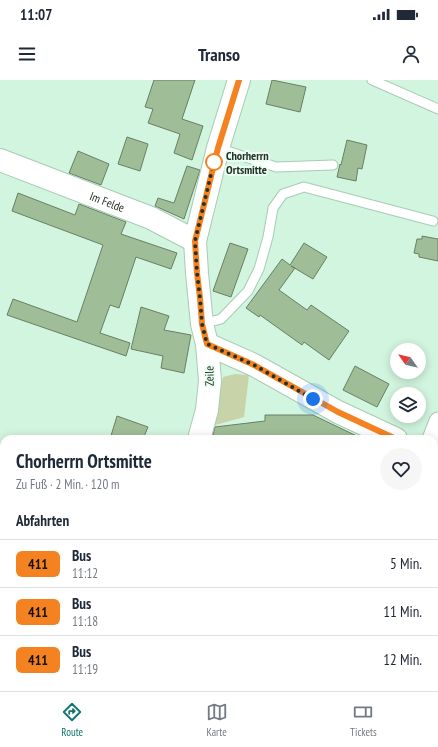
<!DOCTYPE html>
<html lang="de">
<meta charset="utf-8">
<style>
:root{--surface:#fff;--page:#f6f6f7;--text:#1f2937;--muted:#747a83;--line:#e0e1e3;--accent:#0f766e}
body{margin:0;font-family:"PT Sans Narrow",sans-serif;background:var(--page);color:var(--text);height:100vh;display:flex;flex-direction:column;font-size:15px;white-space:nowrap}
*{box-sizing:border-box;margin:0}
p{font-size:13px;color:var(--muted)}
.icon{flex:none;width:22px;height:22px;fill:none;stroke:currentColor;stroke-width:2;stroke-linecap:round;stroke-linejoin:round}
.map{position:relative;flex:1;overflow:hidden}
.panel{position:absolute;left:0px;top:355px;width:438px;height:256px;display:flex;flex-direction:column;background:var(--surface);border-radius:12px 12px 0 0;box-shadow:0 2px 10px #0003}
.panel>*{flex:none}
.badge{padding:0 8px;border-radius:6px;font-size:14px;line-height:26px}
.needle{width:26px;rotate:304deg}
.buttons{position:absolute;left:390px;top:263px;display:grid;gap:8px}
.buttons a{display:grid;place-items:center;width:36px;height:36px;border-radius:50%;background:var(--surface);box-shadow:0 2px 10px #0003;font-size:20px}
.you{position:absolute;width:20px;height:20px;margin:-10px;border:3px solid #fff;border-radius:50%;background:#1a73e8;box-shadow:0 0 0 6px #1a73e833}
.map>.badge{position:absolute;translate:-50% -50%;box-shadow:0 0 0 2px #fff}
h2{padding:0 16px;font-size:15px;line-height:36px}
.round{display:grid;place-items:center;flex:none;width:42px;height:42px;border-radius:21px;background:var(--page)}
.headline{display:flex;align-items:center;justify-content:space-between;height:68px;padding:0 16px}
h1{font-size:19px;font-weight:800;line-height:30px}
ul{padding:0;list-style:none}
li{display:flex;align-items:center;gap:12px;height:48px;padding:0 16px;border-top:1px solid var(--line)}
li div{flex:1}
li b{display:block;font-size:15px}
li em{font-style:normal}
li .badge{min-width:44px;font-weight:700;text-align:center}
.status{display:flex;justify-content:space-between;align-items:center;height:28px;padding:0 20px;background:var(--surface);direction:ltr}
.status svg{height:11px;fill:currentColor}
header{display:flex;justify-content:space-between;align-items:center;height:52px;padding:0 16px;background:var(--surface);font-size:18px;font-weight:800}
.dock{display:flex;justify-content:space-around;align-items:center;height:56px;border-top:1px solid var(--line);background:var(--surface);font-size:11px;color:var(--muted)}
.dock a{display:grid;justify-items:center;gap:2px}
.dock .selected{color:var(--accent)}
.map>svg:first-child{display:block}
.green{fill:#c8d3aa}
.building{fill:#9fbd97;stroke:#6a7f64}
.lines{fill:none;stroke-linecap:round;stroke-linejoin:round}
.lane-casing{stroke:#a8cbb5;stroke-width:11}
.street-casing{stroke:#a8cbb5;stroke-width:19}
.secondary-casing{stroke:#a8cbb5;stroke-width:24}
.lane{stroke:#fff;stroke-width:9}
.street{stroke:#fff;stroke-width:17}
.secondary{stroke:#fff;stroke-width:22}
.line-casing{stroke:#fff;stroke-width:9}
.line{stroke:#f58220;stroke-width:6}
.walk{stroke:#233128;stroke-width:4;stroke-dasharray:0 7.2}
.stop-dot{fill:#fff;stroke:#f58220;stroke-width:2}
.labels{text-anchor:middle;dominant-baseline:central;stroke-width:4;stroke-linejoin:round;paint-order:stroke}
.stop-label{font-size:12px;font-weight:bold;fill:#233128;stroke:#e9fef1;text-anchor:start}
.street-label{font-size:12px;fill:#233128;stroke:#e9fef1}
</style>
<div class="status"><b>11:07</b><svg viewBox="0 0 49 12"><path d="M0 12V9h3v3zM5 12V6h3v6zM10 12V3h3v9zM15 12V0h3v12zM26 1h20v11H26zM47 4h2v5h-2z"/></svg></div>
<header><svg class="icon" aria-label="menu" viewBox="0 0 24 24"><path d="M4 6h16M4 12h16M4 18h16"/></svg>Transo<svg class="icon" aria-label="person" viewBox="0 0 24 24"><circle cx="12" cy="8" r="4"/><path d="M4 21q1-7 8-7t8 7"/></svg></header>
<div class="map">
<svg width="438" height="611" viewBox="0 0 438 611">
<rect width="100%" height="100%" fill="#d2f5df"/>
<!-- green -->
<g class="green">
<path d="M235,294L249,295L244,337L212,346L223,297Z"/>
<path d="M249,607H367L366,611H249Z"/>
</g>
<!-- building -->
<g class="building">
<path d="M154,0H195L182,39L203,46L192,80L174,73L180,54L148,43L153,29L145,27Z"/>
<path d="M272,0L306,7L300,32L266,24Z"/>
<path d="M127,57L148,64L140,91L118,84Z"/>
<path d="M347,60L367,65L362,89L358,88L356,101L337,97L340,84L341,85Z"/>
<path d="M78,71L109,84L101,105L69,93Z"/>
<path d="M187,86L200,90L184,139L155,126L158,118L174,123Z"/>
<path d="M18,113L75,135L79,124L126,142L121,154L177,173L171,189L136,177L119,228L110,225L100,253L130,263L126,276L7,235L13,219L77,242L103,165L12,131Z"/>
<path d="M422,156L438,159V181L419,177V174L414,173L417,159H422Z"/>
<path d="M230,163L248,169L231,217L213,211Z"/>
<path d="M304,163L327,177L313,199L291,186L295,188L279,210L307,230L311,225L349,251L329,280L304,262L302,265L260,235L259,237L246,228L282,179L290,185Z"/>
<path d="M141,227L169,236L164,250L191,255L184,293L161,288L163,276L131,269Z"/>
<path d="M355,286L389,304L377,327L343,310Z"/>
<path d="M265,335H313L363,359H212L215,347L265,341Z"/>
<path d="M117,336L148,347L143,359H110Z"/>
</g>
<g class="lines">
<defs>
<g id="lane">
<path d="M372,0L438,29"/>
<path d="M218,68L276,87L333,85"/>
<path d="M202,244L221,239L248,211L259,189L268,157L273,128L283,114L304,107L433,141"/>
</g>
<path id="street" d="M431,359L438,341"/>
<g id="secondary">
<path id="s1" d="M0,80L151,138L195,161"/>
<path d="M207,264L254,285L338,332L396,359"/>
<path d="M199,359L207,330L210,301L207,264L202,244L197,193L195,161L218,68L239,0"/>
<path d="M434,377L438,379"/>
<path d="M123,611L124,607"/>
</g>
</defs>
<!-- lane casing -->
<use href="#lane" class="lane-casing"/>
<!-- street casing -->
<use href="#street" class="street-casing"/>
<!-- secondary casing -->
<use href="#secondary" class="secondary-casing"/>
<!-- lane -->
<use href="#lane" class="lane"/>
<!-- street -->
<use href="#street" class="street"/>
<!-- secondary -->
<use href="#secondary" class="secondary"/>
</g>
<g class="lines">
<defs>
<path id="line" d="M239,0L218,68L195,161L197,193L200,218L202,244L207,264L254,285L338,332L396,359"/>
</defs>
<!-- line casing -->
<use href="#line" class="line-casing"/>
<!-- line -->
<use href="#line" class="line"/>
<!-- walk -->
<path class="walk" d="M214,82L195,161L197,193L200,218L202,244L207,264L254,285L313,319"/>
</g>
<!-- markers -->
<circle class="stop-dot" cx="214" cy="82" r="8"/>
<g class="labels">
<!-- stop labels -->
<g class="stop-label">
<text x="226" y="75">Chorherrn<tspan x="226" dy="14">Ortsmitte</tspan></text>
</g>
<!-- street labels -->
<g class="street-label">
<text stroke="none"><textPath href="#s1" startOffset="115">Im Felde</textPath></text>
<text transform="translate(209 296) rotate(-91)">Zeile</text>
</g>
</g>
</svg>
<div class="buttons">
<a><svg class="needle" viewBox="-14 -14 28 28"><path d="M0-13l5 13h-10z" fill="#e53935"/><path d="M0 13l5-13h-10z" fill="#747a83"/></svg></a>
<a><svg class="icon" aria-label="layers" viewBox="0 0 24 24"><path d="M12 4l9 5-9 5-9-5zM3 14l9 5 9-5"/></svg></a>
</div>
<div class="you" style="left:313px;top:319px"></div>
<section class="panel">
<div class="headline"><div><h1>Chorherrn Ortsmitte</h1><p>Zu Fuß · 2 Min. · 120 m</p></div><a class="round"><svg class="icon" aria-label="heart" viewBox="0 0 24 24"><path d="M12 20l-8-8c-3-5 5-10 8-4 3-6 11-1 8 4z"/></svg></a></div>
<h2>Abfahrten</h2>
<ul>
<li><span class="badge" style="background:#f58220;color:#111">411</span><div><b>Bus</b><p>11:12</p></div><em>5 Min.</em></li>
<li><span class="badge" style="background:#f58220;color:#111">411</span><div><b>Bus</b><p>11:18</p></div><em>11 Min.</em></li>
<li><span class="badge" style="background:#f58220;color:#111">411</span><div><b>Bus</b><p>11:19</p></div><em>12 Min.</em></li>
</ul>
</section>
</div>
<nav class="dock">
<a class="selected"><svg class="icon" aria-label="directions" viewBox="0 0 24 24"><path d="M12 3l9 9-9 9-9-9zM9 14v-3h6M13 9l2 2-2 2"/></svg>Route</a>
<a><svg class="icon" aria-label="map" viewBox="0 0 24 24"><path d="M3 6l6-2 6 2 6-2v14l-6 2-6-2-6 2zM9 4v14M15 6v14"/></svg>Karte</a>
<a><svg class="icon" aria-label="tickets" viewBox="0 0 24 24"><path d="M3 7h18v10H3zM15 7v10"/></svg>Tickets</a>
</nav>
